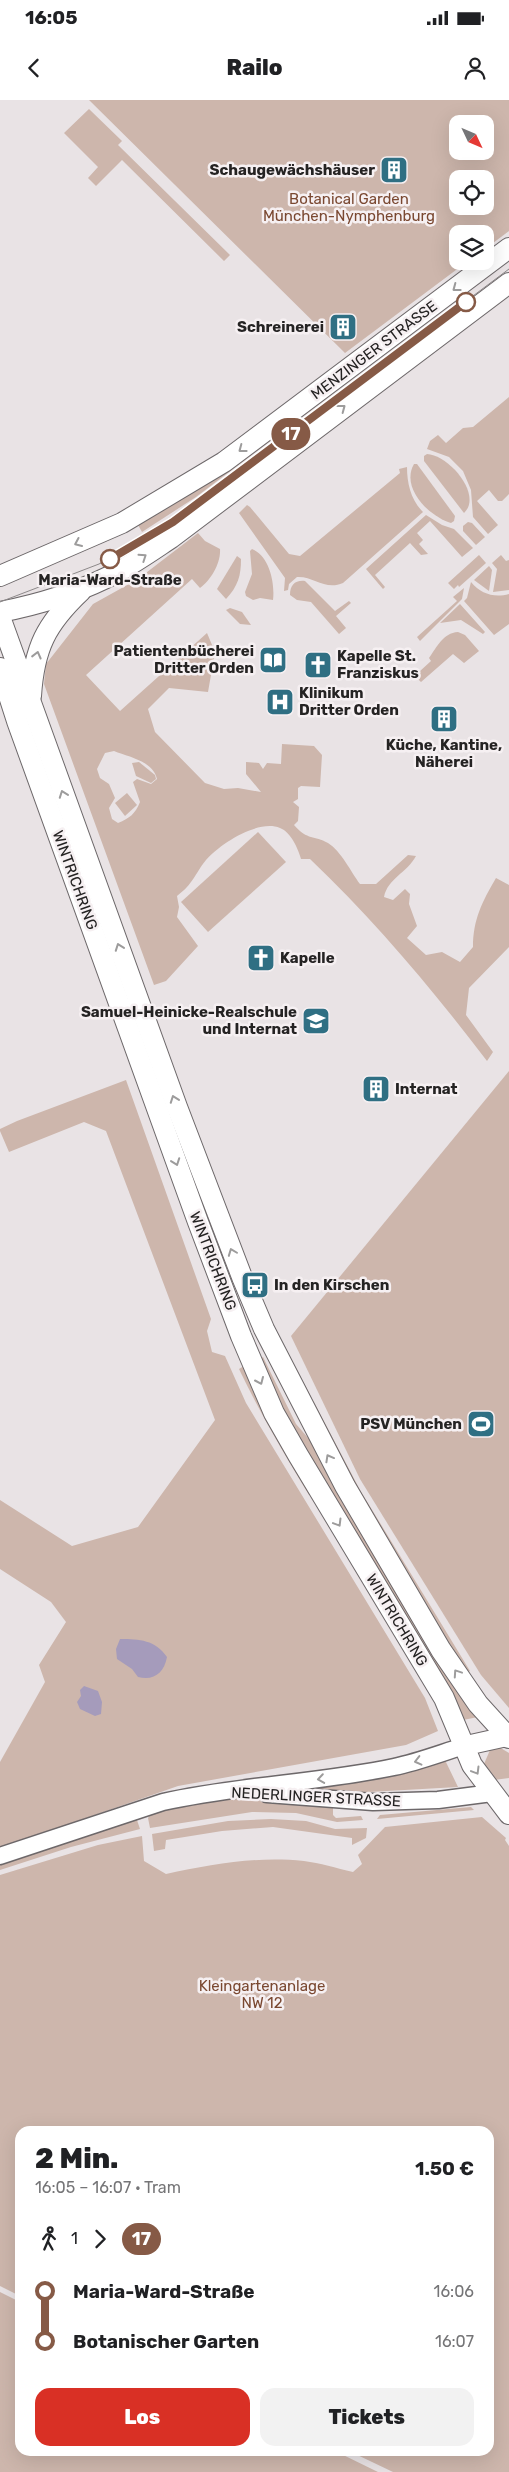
<!DOCTYPE html>
<html lang="de">
<meta charset="utf-8">
<style>
:root{--surface:#fff;--page:#f2f2f2;--text:#202124;--muted:#757577;--accent:#d93025}
body{margin:0;font-family:Rubik,sans-serif;background:var(--page);color:var(--text);height:100vh;display:flex;flex-direction:column;font-size:19px;white-space:nowrap}
*{box-sizing:border-box;margin:0}
p{font-size:16px;color:var(--muted)}
.icon{flex:none;width:28px;height:28px;fill:none;stroke:currentColor;stroke-width:2;stroke-linecap:round;stroke-linejoin:round}
.map{position:relative;flex:1;overflow:hidden}
.sheet{position:absolute;left:15px;top:2026px;width:479px;height:330px;display:flex;flex-direction:column;background:var(--surface);border-radius:15px;box-shadow:0 5px 20px #0002}
.sheet>*{flex:none}
.badge{padding:0 10px;border-radius:16px;font-size:18px;line-height:32px}
.needle{width:32px;rotate:134deg}
.fabs{position:absolute;left:449px;top:15px;display:grid;gap:10px}
.fabs a{display:grid;place-items:center;width:45px;height:45px;border-radius:10px;background:var(--surface);box-shadow:0 5px 20px #0002;font-size:25px}
.map>.badge{position:absolute;translate:-50% -50%;box-shadow:0 0 0 2px #fff}
.legs{display:flex;align-items:center;gap:8px;height:55px;padding:0 20px;font-size:16px}
.legs p{margin-inline-start:auto}
.summary{display:flex;align-items:center;justify-content:space-between;height:85px;padding:0 20px}
h1{font-size:28px;font-weight:800;line-height:38px}
.button{display:flex;gap:10px;margin-top:auto;padding:10px 20px}
.button a{flex:1;height:58px;border-radius:15px;background:var(--accent);color:#fff;font-size:20px;font-weight:800;line-height:58px;text-align:center}
.button a+a{background:var(--page);color:var(--text)}
ul{padding:0 20px;list-style:none}
li{display:flex;align-items:center;gap:18px;height:50px;font-size:19px}
li i{display:grid;place-items:center;width:8px;height:100%;margin:0 6px;background:currentColor}
li i::after{content:'';width:12px;height:12px;margin:-6px;border:4px solid;border-radius:50%;background:var(--surface)}
li p{margin-inline-start:auto}
li:first-child i{background:linear-gradient(#0000 50%,currentColor 0)}
li:last-child i{background:linear-gradient(currentColor 50%,#0000 0)}
.status{display:flex;justify-content:space-between;align-items:center;height:35px;padding:0 25px;background:var(--surface);direction:ltr}
.status svg{height:14px;fill:currentColor}
header{display:flex;justify-content:space-between;align-items:center;height:65px;padding:0 20px;background:var(--surface);font-size:22px;font-weight:800}
.map>svg:first-child{display:block}
.green{fill:#cdb6ac;fill-rule:evenodd}
.water{fill:#a59bbb}
.lines{fill:none;stroke-linecap:round;stroke-linejoin:round}
.tertiary-casing{stroke:#6d686a;stroke-width:19}
.secondary-casing{stroke:#6d686a;stroke-width:21}
.primary-casing{stroke:#6d686a;stroke-width:22}
.tertiary{stroke:#fff;stroke-width:16}
.secondary{stroke:#fff;stroke-width:19}
.primary{stroke:#fff;stroke-width:20}
.tram{stroke:#8c8889;stroke-width:1}
.oneway{stroke:#9d9c9c}
.line-1-casing{stroke:#fff;stroke-width:11}
.line-1{stroke:#865a46;stroke-width:8}
.stop-1-dot{fill:#fff;stroke:#865a46;stroke-width:2.5}
.labels{text-anchor:middle;dominant-baseline:central;stroke-width:5;stroke-linejoin:round;paint-order:stroke}
.poi-label{font-size:15px;font-weight:bold;fill:#252323;stroke:#f6f0f2;text-anchor:end}
.park-label{font-size:15px;fill:#7a4831;stroke:#f6f0f2}
.street-label{font-size:15px;fill:#252323;stroke:#f6f0f2}
.stop-label{font-size:15px;font-weight:bold;fill:#252323;stroke:#f6f0f2}
</style>
<div class="status"><b>16:05</b><svg viewBox="0 0 49 12"><path d="M0 12V9h3v3zM5 12V6h3v6zM10 12V3h3v9zM15 12V0h3v12zM26 1h20v11H26zM47 4h2v5h-2z"/></svg></div>
<header><svg class="icon" aria-label="back" viewBox="0 0 24 24"><path d="M15 5l-7 7 7 7"/></svg>Railo<svg class="icon" aria-label="person" viewBox="0 0 24 24"><circle cx="12" cy="8" r="4"/><path d="M4 21q1-7 8-7t8 7"/></svg></header>
<div class="map">
<svg width="509" height="2372" viewBox="0 0 509 2372">
<rect width="100%" height="100%" fill="#e9e3e5"/>
<!-- green -->
<g class="green">
<path d="M89,0H509V131L485,149V134H458V161H468L345,253ZM458,24H485V51H458ZM458,79H485V106H458Z"/>
<path d="M89,9L122,41L118,45L230,155L224,161L122,60L96,86L88,78L98,67L64,33Z"/>
<path d="M443,206L445,209L196,397L142,432L137,423Z"/>
<path d="M509,297V394L502,401H498L489,390L477,401L498,425L488,434L473,417L471,390L463,371L449,357L427,349L430,341L438,335L446,343L463,328L473,327Z"/>
<path d="M427,354C449,355 483,395 464,413L424,361V356Z"/>
<path d="M414,364H417L455,416L454,421L451,423C430,417 400,388 414,364Z"/>
<path d="M407,367C407,384 411,400 423,412L343,483C325,491 314,476 297,477L289,484L288,490L284,491L285,478L239,413L247,405L250,407L289,454L300,456L400,373L399,369Z"/>
<path d="M426,415L442,425L454,429L473,448L462,457L430,421L417,433L423,440L419,444L428,454L421,455L410,443L375,475L385,487L383,489L366,469Z"/>
<path d="M468,422L472,423L485,437L476,445L463,431V426Z"/>
<path d="M198,433L205,441L220,449C221,463 211,480 200,488L192,479L86,575L120,611L207,533L215,552L208,592L169,588L148,609L155,632L205,683L224,689L238,688L261,692L246,674V662L259,663L263,669L267,663L281,664L282,644L314,646L322,655L320,687L301,686L298,688V699L293,702L299,707L298,721L294,725C308,741 314,735 328,743C341,751 351,772 360,784H376L408,755L416,756C407,773 388,778 384,797L393,800L405,789L410,794L409,804L417,826L407,838L426,855L442,852L460,862L473,847C473,820 482,802 496,778L509,785V847L469,888L466,915L493,952L487,961C433,890 375,821 310,759H301C298,749 291,732 280,728C258,719 220,744 206,760C194,775 194,783 177,796L179,807L177,817L198,846L166,881L154,885L44,584L46,564L93,504L138,479ZM114,651C129,657 153,661 157,679L151,684L137,679L133,682L140,702C135,714 130,718 118,723L112,719L109,708L115,698L109,684L100,678L97,669L105,653Z"/>
<path d="M252,449C270,456 275,484 273,500L260,498L253,500L246,496L245,492L252,474L250,451Z"/>
<path d="M479,455L486,463L459,487L458,485L454,489L448,483Z"/>
<path d="M501,455L506,461L509,460V490L493,492L497,469L492,463Z"/>
<path d="M237,456L241,459C241,476 238,486 226,499L217,489Z"/>
<path d="M489,466L492,470L489,491L474,480Z"/>
<path d="M305,481L335,511L349,501L351,503L336,516L346,528L339,534L311,502L297,500L290,495C290,485 295,480 305,481Z"/>
<path d="M471,482C481,494 494,498 509,494V524L494,535L464,501L467,498Z"/>
<path d="M464,488L462,499L420,541L417,537L457,501L453,497Z"/>
<path d="M460,504L485,532L483,534L461,520L440,523Z"/>
<path d="M230,508L242,512L251,525L240,524L226,510Z"/>
<path d="M458,532L465,535L479,551L464,563L453,554L421,582L416,577L419,572L431,561L429,558C437,547 443,533 458,532Z"/>
<path d="M139,662L155,675L156,679L151,683L136,676L132,663Z"/>
<path d="M127,693L137,705L125,716L115,703Z"/>
<path d="M258,732L286,762L208,832L181,802Z"/>
<path d="M509,971V1608L481,1575L360,1379L291,1236Z"/>
<path d="M126,980L211,1219L207,1231L212,1252L225,1256L246,1303L425,1598L438,1631L406,1645L178,1686L0,1748V1662L45,1582L39,1565L66,1522L51,1502L0,1469V1400L72,1446L138,1427L215,1320L106,1031L84,1022L9,1052L0,1031V1029L17,1021Z"/>
<path d="M285,1247L360,1390L470,1571L467,1573L357,1393L281,1249Z"/>
<path d="M263,1257L296,1324L309,1339L417,1523L478,1617L463,1620L297,1339L259,1260Z"/>
<path d="M244,1266L311,1394L309,1395C284,1354 260,1313 239,1269Z"/>
<path d="M499,1647L509,1653V1678L494,1680L484,1664L490,1650Z"/>
<path d="M444,1658L458,1687L369,1692L359,1694L323,1691L319,1687Z"/>
<path d="M233,1697H270L333,1706V1715L336,1718L361,1716L363,1720L337,1722L296,1713L252,1712L150,1728L148,1718L152,1712Z"/>
<path d="M471,1707L474,1710L377,1719L380,1715Z"/>
<path d="M136,1717L140,1729L71,1747L0,1770V1763Z"/>
<path d="M482,1717L506,1738L505,1740L509,1746V2372H393L349,2351H489V2031H20V2196L0,2186V1775L98,1745L142,1736L144,1761L166,1774C212,1764 257,1756 304,1761C320,1763 336,1768 353,1772L362,1764L358,1755L385,1727Z"/>
<path d="M271,1719L306,1721L335,1729L367,1728L366,1738L352,1745V1738L273,1727L222,1731L166,1740L165,1749L154,1751L152,1734L228,1721Z"/>
<path d="M0,2192L20,2202V2351H335L378,2372H0Z"/>
</g>
<!-- water -->
<g class="water">
<path d="M120,1539C140,1539 155,1540 167,1557C164,1573 154,1581 138,1577L132,1569L117,1559L116,1549Z"/>
<path d="M84,1586L98,1591L102,1602L101,1614L95,1616L80,1609L77,1602L81,1596L80,1590Z"/>
</g>
<g class="lines">
<defs>
<g id="tertiary">
<path d="M267,1694L373,1702L438,1700L492,1693"/>
<path d="M0,1756L163,1702C239,1685 318,1683 394,1667C418,1662 441,1653 464,1646"/>
</g>
<path id="secondary" d="M464,1646L509,1636"/>
<g id="primary">
<path d="M0,476L122,423L224,362L509,148"/>
<path d="M0,512C36,505 73,494 106,478C129,467 150,452 171,438L509,183"/>
<path d="M0,517L177,1007L242,1177L264,1229L345,1386L441,1550L478,1604L509,1638"/>
<path d="M0,568L17,621L198,1122L241,1236L274,1313L298,1355L444,1598L472,1665L509,1714"/>
<path d="M31,596C34,548 46,524 81,491"/>
</g>
</defs>
<!-- tertiary casing -->
<use href="#tertiary" class="tertiary-casing"/>
<!-- secondary casing -->
<use href="#secondary" class="secondary-casing"/>
<!-- primary casing -->
<use href="#primary" class="primary-casing"/>
<!-- tertiary -->
<use href="#tertiary" class="tertiary"/>
<!-- secondary -->
<use href="#secondary" class="secondary"/>
<!-- primary -->
<use href="#primary" class="primary"/>
<!-- tram -->
<path class="tram" d="M0,502L99,464L154,435L509,169"/>
</g>
<!-- one-way arrows -->
<defs><path id="oneway-chevron" d="M-2-3.5L2.5 0L-2 3.5" fill="none" stroke-width="1.6" stroke-linecap="round" stroke-linejoin="round" transform="scale(1.25)"/></defs>
<g class="oneway">
<use href="#oneway-chevron" transform="translate(456 188) rotate(143)"/>
<use href="#oneway-chevron" transform="translate(342 308) rotate(-37)"/>
<use href="#oneway-chevron" transform="translate(242 349) rotate(143)"/>
<use href="#oneway-chevron" transform="translate(78 443) rotate(156)"/>
<use href="#oneway-chevron" transform="translate(143 457) rotate(-34)"/>
<use href="#oneway-chevron" transform="translate(37 555) rotate(-76)"/>
<use href="#oneway-chevron" transform="translate(63 694) rotate(-110)"/>
<use href="#oneway-chevron" transform="translate(119 847) rotate(-110)"/>
<use href="#oneway-chevron" transform="translate(174 999) rotate(-110)"/>
<use href="#oneway-chevron" transform="translate(176 1062) rotate(70)"/>
<use href="#oneway-chevron" transform="translate(232 1152) rotate(-111)"/>
<use href="#oneway-chevron" transform="translate(260 1281) rotate(66)"/>
<use href="#oneway-chevron" transform="translate(329 1358) rotate(-119)"/>
<use href="#oneway-chevron" transform="translate(338 1423) rotate(59)"/>
<use href="#oneway-chevron" transform="translate(457 1573) rotate(-124)"/>
<use href="#oneway-chevron" transform="translate(418 1661) rotate(166)"/>
<use href="#oneway-chevron" transform="translate(476 1671) rotate(59)"/>
<use href="#oneway-chevron" transform="translate(321 1679) rotate(171)"/>
</g>
<g class="lines">
<defs>
<path id="line-1" d="M110,459L173,422L466,202"/>
</defs>
<!-- line-1 casing -->
<use href="#line-1" class="line-1-casing"/>
<!-- line-1 -->
<use href="#line-1" class="line-1"/>
</g>
<!-- icons -->
<defs>
<symbol id="building-square" viewBox="-11 -11 22 22"><rect x="-9" y="-9" width="18" height="18" rx="4" fill="#2f6f83" stroke="#f6f0f2"/><path d="M-4-6H4V6H1V3H-1V6H-4ZM-2.5-4.3h1.7v1.8h-1.7ZM.8-4.3h1.7v1.8H.8ZM-2.5-1h1.7V.8h-1.7ZM.8-1h1.7V.8H.8Z" fill="#fff"/></symbol>
<symbol id="library-square" viewBox="-11 -11 22 22"><rect x="-9" y="-9" width="18" height="18" rx="4" fill="#2f6f83" stroke="#f6f0f2"/><path d="M-6-4Q-3-5.5-.7-3.5V5Q-3 3-6 4ZM6-4Q3-5.5 .7-3.5V5Q3 3 6 4Z" fill="#fff"/></symbol>
<symbol id="church-square" viewBox="-11 -11 22 22"><rect x="-9" y="-9" width="18" height="18" rx="4" fill="#2f6f83" stroke="#f6f0f2"/><path d="M-1.2-6h2.4v3.5h3.3v2.4h-3.3V6h-2.4V-.1h-3.3v-2.4h3.3Z" fill="#fff"/></symbol>
<symbol id="hospital-square" viewBox="-11 -11 22 22"><rect x="-9" y="-9" width="18" height="18" rx="4" fill="#2f6f83" stroke="#f6f0f2"/><path d="M-5-5h3v3.5h4V-5h3V5h-3V1.5h-4V5h-3Z" fill="#fff"/></symbol>
<symbol id="school-square" viewBox="-11 -11 22 22"><rect x="-9" y="-9" width="18" height="18" rx="4" fill="#2f6f83" stroke="#f6f0f2"/><path d="M0-5L7-2L0 1L-7-2ZM-4 1L0 2.5L4 1V4Q0 6-4 4Z" fill="#fff"/></symbol>
<symbol id="bus-square" viewBox="-11 -11 22 22"><rect x="-9" y="-9" width="18" height="18" rx="4" fill="#2f6f83" stroke="#f6f0f2"/><path d="M-5-6H5V4H4V6H2V4H-2V6H-4V4H-5ZM-3.5-4V0h7V-4ZM-3.5 1.2v1.5H-2V1.2ZM2 1.2v1.5H3.5V1.2Z" fill="#fff"/></symbol>
<symbol id="stadium-square" viewBox="-11 -11 22 22"><rect x="-9" y="-9" width="18" height="18" rx="4" fill="#2f6f83" stroke="#f6f0f2"/><path d="M0-5a6.5 5 0 1 0 0 10a6.5 5 0 1 0 0-10ZM-3.5-1.8h7v3.6h-7Z" fill="#fff"/></symbol>
</defs>
<g fill-rule="evenodd">
<use href="#building-square" x="378" y="54" width="32" height="32"/>
<use href="#building-square" x="327" y="211" width="32" height="32"/>
<use href="#library-square" x="257" y="544" width="32" height="32"/>
<use href="#church-square" x="302" y="549" width="32" height="32"/>
<use href="#hospital-square" x="264" y="586" width="32" height="32"/>
<use href="#building-square" x="428" y="603" width="32" height="32"/>
<use href="#church-square" x="245" y="842" width="32" height="32"/>
<use href="#school-square" x="300" y="905" width="32" height="32"/>
<use href="#building-square" x="360" y="973" width="32" height="32"/>
<use href="#bus-square" x="239" y="1169" width="32" height="32"/>
<use href="#stadium-square" x="465" y="1308" width="32" height="32"/>
</g>
<!-- markers -->
<g class="stop-1-dot">
<circle cx="466" cy="202" r="9"/>
<circle cx="110" cy="459" r="9"/>
</g>
<g class="labels">
<!-- poi labels -->
<g class="poi-label">
<text x="375" y="70">Schaugewächshäuser</text>
<text x="324" y="227">Schreinerei</text>
<text x="254" y="551">Patientenbücherei<tspan x="254" dy="17">Dritter Orden</tspan></text>
<text x="337" y="556" text-anchor="start">Kapelle St.<tspan x="337" dy="17">Franziskus</tspan></text>
<text x="299" y="593" text-anchor="start">Klinikum<tspan x="299" dy="17">Dritter Orden</tspan></text>
<text x="444" y="645" text-anchor="middle">Küche, Kantine,<tspan x="444" dy="17">Näherei</tspan></text>
<text x="280" y="858" text-anchor="start">Kapelle</text>
<text x="297" y="912">Samuel-Heinicke-Realschule<tspan x="297" dy="17">und Internat</tspan></text>
<text x="395" y="989" text-anchor="start">Internat</text>
<text x="274" y="1185" text-anchor="start">In den Kirschen</text>
<text x="462" y="1324">PSV München</text>
</g>
<!-- park labels -->
<g class="park-label">
<text x="349" y="99">Botanical Garden<tspan x="349" dy="17">München-Nymphenburg</tspan></text>
<text x="262" y="1886">Kleingartenanlage<tspan x="262" dy="17">NW 12</tspan></text>
</g>
<!-- street labels -->
<g class="street-label">
<text transform="translate(374 250) rotate(-37)">MENZINGER STRASSE</text>
<text transform="translate(75 780) rotate(70)">WINTRICHRING</text>
<text transform="translate(213 1161) rotate(69)">WINTRICHRING</text>
<text transform="translate(397 1520) rotate(59)">WINTRICHRING</text>
<text transform="translate(316 1697) rotate(3)">NEDERLINGER STRASSE</text>
</g>
<!-- stop labels -->
<g class="stop-label">
<text x="110" y="480">Maria-Ward-Straße</text>
</g>
</g>
</svg>
<div class="fabs">
<a><svg class="needle" viewBox="-14 -14 28 28"><path d="M0-13l5 13h-10z" fill="#e53935"/><path d="M0 13l5-13h-10z" fill="#757577"/></svg></a>
<a><svg class="icon" aria-label="locate" viewBox="0 0 24 24"><circle cx="12" cy="12" r="6"/><path d="M12 2v4M12 18v4M2 12h4M18 12h4"/></svg></a>
<a><svg class="icon" aria-label="layers" viewBox="0 0 24 24"><path d="M12 4l9 5-9 5-9-5zM3 14l9 5 9-5"/></svg></a>
</div>
<b class="badge" style="left:291px;top:334px;background:#865a46;color:#fff">17</b>
<section class="sheet">
<div class="summary"><div><h1>2 Min.</h1><p>16:05 – 16:07 · Tram</p></div><b>1.50 €</b></div>
<div class="legs"><svg class="icon" aria-label="walk" viewBox="0 0 24 24"><circle cx="13" cy="4" r="2"/><path d="M13 8l-2 6 4 7M11 14l-3 7M7 12l3-4h3l4 4"/></svg>1<svg class="icon" aria-label="forward" viewBox="0 0 24 24"><path d="M9 5l7 7-7 7"/></svg><b class="badge" style="background:#865a46;color:#fff">17</b></div>
<ul>
<li><i style="color:#865a46"></i><b>Maria-Ward-Straße</b><p>16:06</p></li>
<li><i style="color:#865a46"></i><b>Botanischer Garten</b><p>16:07</p></li>
</ul>
<div class="button"><a>Los</a><a>Tickets</a></div>
</section>
</div>
